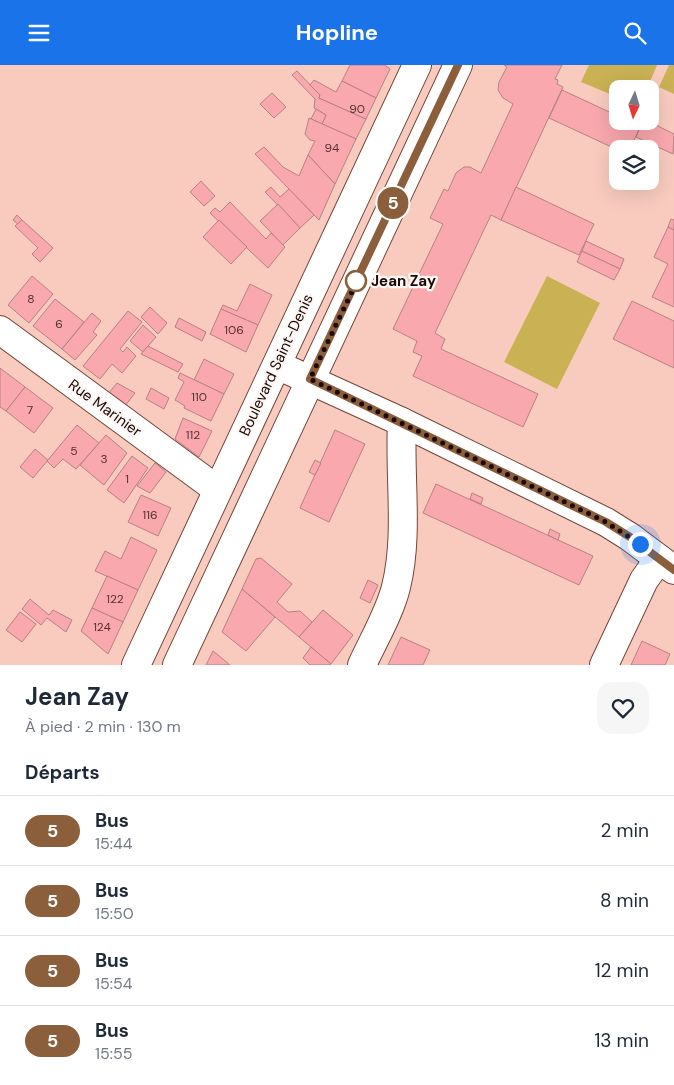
<!DOCTYPE html>
<html lang="fr">
<meta charset="utf-8">
<style>
:root{--surface:#fff;--page:#f6f6f7;--text:#1f2937;--muted:#747a83;--line:#e0e1e3;--accent:#1a73e8}
body{margin:0;font-family:"DM Sans",sans-serif;background:var(--page);color:var(--text);height:100vh;display:flex;flex-direction:column;font-size:19px;white-space:nowrap}
*{box-sizing:border-box;margin:0}
p{font-size:16px;color:var(--muted)}
.icon{flex:none;width:28px;height:28px;fill:none;stroke:currentColor;stroke-width:2;stroke-linecap:round;stroke-linejoin:round}
.map{position:relative;height:600px;overflow:hidden}
.side{display:flex;flex-direction:column;background:var(--surface);flex:1}
.side>*{flex:none}
.badge{padding:0 10px;border-radius:16px;font-size:18px;line-height:32px}
.needle{width:32px;rotate:184deg}
.controls{position:absolute;left:609px;top:15px;display:grid;gap:10px}
.controls a{display:grid;place-items:center;width:50px;height:50px;border-radius:10px;background:var(--surface);box-shadow:0 5px 20px #0002;font-size:25px}
.you{position:absolute;width:25px;height:25px;margin:-12px;border:4px solid #fff;border-radius:50%;background:#1a73e8;box-shadow:0 0 0 8px #1a73e833}
.map>.badge{position:absolute;translate:-50% -50%;box-shadow:0 0 0 2px #fff}
h2{padding:0 25px;font-size:19px;line-height:45px}
.round{display:grid;place-items:center;flex:none;width:52px;height:52px;border-radius:15px;background:var(--page)}
.head{display:flex;align-items:center;justify-content:space-between;height:85px;padding:0 25px}
h1{font-size:24px;font-weight:700;line-height:38px}
ul{padding:0;list-style:none}
li{display:flex;align-items:center;gap:15px;height:70px;padding:0 25px;border-top:1px solid var(--line)}
li div{flex:1}
li b{display:block;font-size:19px}
li em{font-style:normal}
li .badge{min-width:55px;font-weight:700;text-align:center}
header{display:flex;justify-content:space-between;align-items:center;height:65px;padding:0 25px;background:var(--accent);color:#fff;font-size:22px;font-weight:700}
.map>svg:first-child{display:block}
.green{fill:#cab154}
.building{fill:#f9a8ae;stroke:#b88084}
.lines{fill:none;stroke-linecap:round;stroke-linejoin:round}
.street-casing{stroke:#744539;stroke-width:30}
.secondary-casing{stroke:#744539;stroke-width:30}
.street{stroke:#fff;stroke-width:28}
.secondary{stroke:#fff;stroke-width:28}
.line-casing{stroke:#fff;stroke-width:11}
.line{stroke:#8b5e3c;stroke-width:8}
.walk{stroke:#1c0905;stroke-width:5;stroke-dasharray:0 9}
.stop-dot{fill:#fff;stroke:#8b5e3c;stroke-width:2.5}
.labels{text-anchor:middle;dominant-baseline:central;stroke-width:4.5;stroke-linejoin:round;paint-order:stroke}
.number-label{font-size:12px;fill:#53312f}
.stop-label{font-size:15px;font-weight:bold;fill:#1c0905;stroke:#fcf6f4;text-anchor:start}
.street-label{font-size:15px;fill:#1c0905;stroke:#fcf6f4}
</style>
<header><svg class="icon" aria-label="menu" viewBox="0 0 24 24"><path d="M4 6h16M4 12h16M4 18h16"/></svg>Hopline<svg class="icon" aria-label="search" viewBox="0 0 24 24"><circle cx="10" cy="10" r="6"/><path d="M15 15l6 6"/></svg></header>
<div class="map">
<svg width="674" height="600" viewBox="0 0 674 600">
<rect width="100%" height="100%" fill="#f9cbbf"/>
<!-- green -->
<g class="green">
<path d="M589,0H657L647,24H618L617,32L581,17Z"/>
<path d="M669,0H674V29L659,22Z"/>
<path d="M547,211L600,238L557,324L504,297Z"/>
</g>
<!-- building -->
<g class="building">
<path d="M350,0H385L390,4L376,33L342,16Z"/>
<path d="M504,0H562L555,14L558,15L557,19L563,22L501,155L491,150L435,268L445,274L441,284L538,329L523,362L413,311L422,291L413,287L417,276L393,264L443,159L430,153L444,124L448,126L456,108L464,102H470L481,108L513,39L503,33L498,25L499,17L507,2Z"/>
<path d="M297,6L320,30L319,33L366,54L356,74L322,59L326,50L314,43L315,34L292,10Z"/>
<path d="M314,15L336,27L342,16L376,33L366,54L319,33L320,30L310,20Z"/>
<path d="M562,25L618,51V56H628L640,62L630,84L618,85L549,53Z"/>
<path d="M272,28L286,42L274,53L260,39Z"/>
<path d="M316,44L326,50L322,59L311,54Z"/>
<path d="M309,53L356,74L335,119L308,90L315,76L310,75L305,69Z"/>
<path d="M643,56H648L674,69L673,89L636,72Z"/>
<path d="M264,82L283,102L299,111L308,90L335,119L319,155L255,89Z"/>
<path d="M201,116L215,131L204,141L190,127Z"/>
<path d="M271,122L280,132L289,124L314,150L300,163L265,127Z"/>
<path d="M516,122L594,159L579,190L501,155Z"/>
<path d="M230,137L266,174L271,168L285,182L268,203L210,148L215,143L220,147Z"/>
<path d="M278,139L300,163L283,180L260,156Z"/>
<path d="M17,150L22,155L18,159L13,155Z"/>
<path d="M671,154L674,155V165L668,162Z"/>
<path d="M22,155L53,183L40,197L32,189L38,183L15,161Z"/>
<path d="M219,155L247,182L231,199L203,172Z"/>
<path d="M668,162L674,165V242L652,232L668,199L654,192Z"/>
<path d="M586,176L624,194L620,204L582,186Z"/>
<path d="M582,186L620,204L614,215L577,197Z"/>
<path d="M32,211L53,229L29,258L8,240Z"/>
<path d="M250,219L272,230L258,260L221,244L223,240L237,246Z"/>
<path d="M55,234L84,257L62,284L33,261Z"/>
<path d="M632,236L674,256V303L613,274Z"/>
<path d="M150,242L167,258L158,269L141,252Z"/>
<path d="M221,244L258,260L246,287L210,269Z"/>
<path d="M128,246L142,257L120,284L123,287L127,282L136,291L122,308L112,299L100,314L83,301Z"/>
<path d="M92,248L101,256L93,267L97,270L75,295L62,284Z"/>
<path d="M179,253L206,267L202,276L175,262Z"/>
<path d="M143,260L156,272L143,287L130,276Z"/>
<path d="M148,281L183,299L178,307L141,289Z"/>
<path d="M204,294L234,309L224,329L194,315Z"/>
<path d="M0,303L25,322L6,346L0,342Z"/>
<path d="M180,308L224,329L211,356L184,343L185,341L175,335L184,317L178,313Z"/>
<path d="M117,318L135,328L125,341L108,329Z"/>
<path d="M25,322L53,343L34,368L6,346Z"/>
<path d="M151,323L169,333L164,344L146,334Z"/>
<path d="M183,353L212,366L199,392L175,374Z"/>
<path d="M77,360L99,378L76,404L63,394L54,403L47,396Z"/>
<path d="M335,365L365,379L329,457L300,443Z"/>
<path d="M106,370L127,388L104,420L80,400Z"/>
<path d="M35,384L48,395L33,413L20,402Z"/>
<path d="M132,391L148,403L124,438L107,425Z"/>
<path d="M315,395L321,398L315,410L309,407Z"/>
<path d="M155,398L166,407L150,428L137,421Z"/>
<path d="M436,419L593,491L579,520L423,448Z"/>
<path d="M472,428L483,433L481,439L470,434Z"/>
<path d="M141,430L171,443L158,471L128,457Z"/>
<path d="M550,464L560,469L558,475L548,470Z"/>
<path d="M131,472L157,485L138,525L95,506L105,486L121,494Z"/>
<path d="M261,493L292,519L277,537L288,547L300,546L312,557L299,572L242,524L256,494Z"/>
<path d="M107,511L138,525L123,557L92,543Z"/>
<path d="M368,515L378,520L370,538L360,533Z"/>
<path d="M242,524L275,552L246,586L222,567Z"/>
<path d="M30,534L49,550L53,545L72,555L66,567L47,553L41,560L22,544Z"/>
<path d="M92,543L123,557L108,589L81,566Z"/>
<path d="M323,545L353,570L331,599L299,572Z"/>
<path d="M20,547L36,559L22,577L6,565Z"/>
<path d="M401,572L430,585L423,600H388Z"/>
<path d="M642,576L670,589L665,600H631Z"/>
<path d="M311,582L331,599L329,600H310L303,593Z"/>
<path d="M213,586L230,600H206Z"/>
</g>
<g class="lines">
<defs>
<g id="street">
<path d="M0,265L211,420"/>
<path d="M277,300L402,357L606,457L630,472L674,505"/>
<path d="M362,600C373,576 390,547 396,522C409,469 399,412 402,357"/>
<path d="M604,600L644,515L659,494"/>
</g>
<g id="secondary">
<path d="M136,600L417,0"/>
<path d="M177,600L458,0"/>
</g>
</defs>
<!-- street casing -->
<use href="#street" class="street-casing"/>
<!-- secondary casing -->
<use href="#secondary" class="secondary-casing"/>
<!-- street -->
<use href="#street" class="street"/>
<!-- secondary -->
<use href="#secondary" class="secondary"/>
</g>
<g class="lines">
<defs>
<path id="line" d="M458,0L310,314L606,457L630,472L674,505"/>
</defs>
<!-- line casing -->
<use href="#line" class="line-casing"/>
<!-- line -->
<use href="#line" class="line"/>
<!-- walk -->
<path class="walk" d="M356,216L360,210L310,314L606,457L640,479"/>
</g>
<!-- markers -->
<circle class="stop-dot" cx="356" cy="216" r="10"/>
<g class="labels">
<!-- number labels -->
<g class="number-label">
<text x="357" y="44">90</text>
<text x="332" y="83">94</text>
<text x="31" y="234">8</text>
<text x="59" y="259">6</text>
<text x="234" y="265">106</text>
<text x="199" y="332">110</text>
<text x="30" y="345">7</text>
<text x="193" y="370">112</text>
<text x="74" y="386">5</text>
<text x="104" y="394">3</text>
<text x="127" y="414">1</text>
<text x="150" y="450">116</text>
<text x="115" y="534">122</text>
<text x="102" y="562">124</text>
</g>
<!-- stop labels -->
<g class="stop-label">
<text x="371" y="216">Jean Zay</text>
</g>
<!-- street labels -->
<g class="street-label">
<text transform="translate(276 300) rotate(-65)">Boulevard Saint-Denis</text>
<text transform="translate(105 343) rotate(36)">Rue Marinier</text>
</g>
</g>
</svg>
<div class="controls">
<a><svg class="needle" viewBox="-14 -14 28 28"><path d="M0-13l5 13h-10z" fill="#e53935"/><path d="M0 13l5-13h-10z" fill="#747a83"/></svg></a>
<a><svg class="icon" aria-label="layers" viewBox="0 0 24 24"><path d="M12 4l9 5-9 5-9-5zM3 14l9 5 9-5"/></svg></a>
</div>
<div class="you" style="left:640px;top:479px"></div>
<b class="badge" style="left:393px;top:138px;background:#8b5e3c;color:#fff">5</b>
</div>
<section class="side">
<div class="head"><div><h1>Jean Zay</h1><p>À pied · 2 min · 130 m</p></div><a class="round"><svg class="icon" aria-label="heart" viewBox="0 0 24 24"><path d="M12 20l-8-8c-3-5 5-10 8-4 3-6 11-1 8 4z"/></svg></a></div>
<h2>Départs</h2>
<ul>
<li><span class="badge" style="background:#8b5e3c;color:#fff">5</span><div><b>Bus</b><p>15:44</p></div><em>2 min</em></li>
<li><span class="badge" style="background:#8b5e3c;color:#fff">5</span><div><b>Bus</b><p>15:50</p></div><em>8 min</em></li>
<li><span class="badge" style="background:#8b5e3c;color:#fff">5</span><div><b>Bus</b><p>15:54</p></div><em>12 min</em></li>
<li><span class="badge" style="background:#8b5e3c;color:#fff">5</span><div><b>Bus</b><p>15:55</p></div><em>13 min</em></li>
</ul>
</section>
